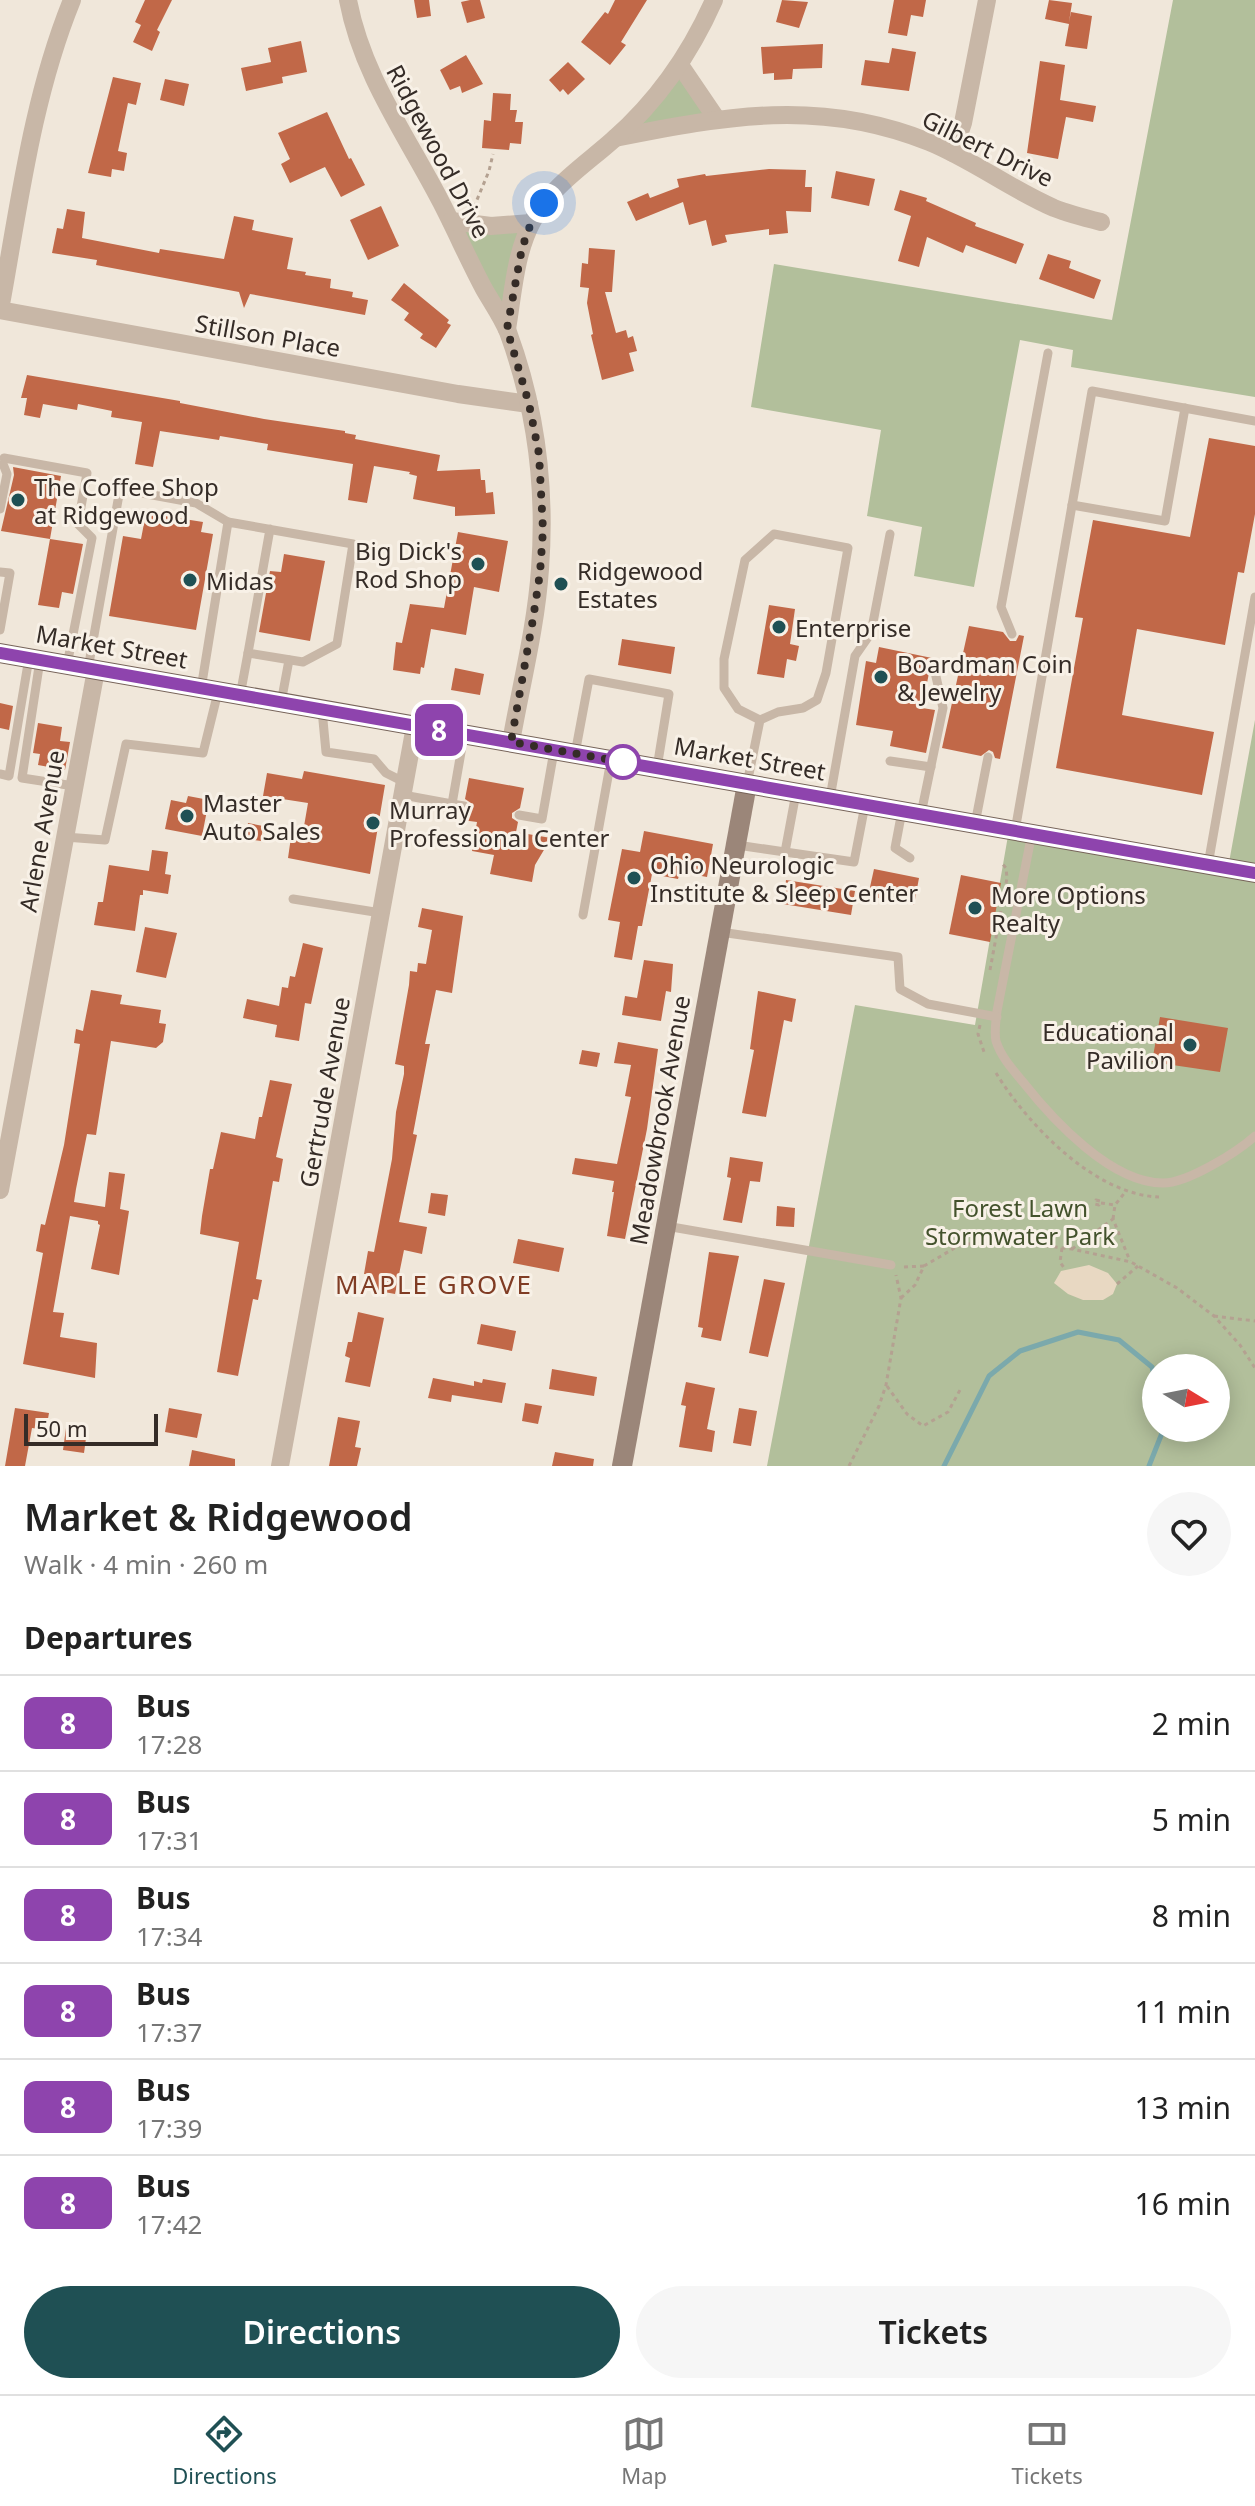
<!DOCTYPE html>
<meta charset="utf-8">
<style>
:root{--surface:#fff;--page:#f6f6f6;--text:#222;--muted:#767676;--line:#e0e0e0;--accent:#1f5054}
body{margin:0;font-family:"Noto Sans",sans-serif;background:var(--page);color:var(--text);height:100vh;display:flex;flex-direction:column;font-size:30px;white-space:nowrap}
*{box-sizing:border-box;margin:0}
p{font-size:26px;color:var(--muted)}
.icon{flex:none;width:44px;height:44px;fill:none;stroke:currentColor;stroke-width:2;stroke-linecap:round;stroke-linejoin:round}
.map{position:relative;height:1466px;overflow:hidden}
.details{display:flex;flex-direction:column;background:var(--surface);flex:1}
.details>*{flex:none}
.badge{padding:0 16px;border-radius:12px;font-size:28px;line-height:52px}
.needle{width:52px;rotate:100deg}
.fabs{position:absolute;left:1142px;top:1354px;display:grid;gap:16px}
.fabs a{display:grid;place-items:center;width:88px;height:88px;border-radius:50%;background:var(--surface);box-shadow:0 4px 20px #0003;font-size:40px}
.scale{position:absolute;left:24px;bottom:20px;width:134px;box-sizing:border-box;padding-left:8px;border:4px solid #352c27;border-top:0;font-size:22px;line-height:28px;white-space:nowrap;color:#352c27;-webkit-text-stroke:6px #f8f1e7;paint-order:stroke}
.you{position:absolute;width:40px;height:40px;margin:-20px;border:6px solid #fff;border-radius:50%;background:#1a73e8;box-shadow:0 0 0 12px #1a73e833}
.map>.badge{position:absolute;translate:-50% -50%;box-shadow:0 0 0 4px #fff}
h2{padding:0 24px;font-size:30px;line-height:72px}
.round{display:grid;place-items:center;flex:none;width:84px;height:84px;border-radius:42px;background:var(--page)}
.summary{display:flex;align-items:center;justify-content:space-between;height:136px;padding:0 24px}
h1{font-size:38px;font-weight:600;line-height:60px}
.primary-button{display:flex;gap:16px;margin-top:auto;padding:16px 24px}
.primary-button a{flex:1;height:92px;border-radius:48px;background:var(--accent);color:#fff;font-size:32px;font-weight:600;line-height:92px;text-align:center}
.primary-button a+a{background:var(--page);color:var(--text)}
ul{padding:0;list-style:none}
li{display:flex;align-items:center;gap:24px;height:96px;padding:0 24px;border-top:2px solid var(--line)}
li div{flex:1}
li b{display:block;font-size:30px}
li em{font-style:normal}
li .badge{min-width:88px;font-weight:700;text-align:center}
.menu{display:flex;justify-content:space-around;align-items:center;height:112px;border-top:2px solid var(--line);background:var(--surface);font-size:22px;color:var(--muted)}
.menu a{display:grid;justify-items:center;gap:4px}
.menu .selected{color:var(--accent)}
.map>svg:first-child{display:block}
.green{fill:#b2bf9b;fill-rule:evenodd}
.plaza{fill:#e8d8c2}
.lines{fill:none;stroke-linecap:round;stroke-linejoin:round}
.stream{stroke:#7ba9ac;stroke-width:5}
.building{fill:#c16848}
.path{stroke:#b4a191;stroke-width:3;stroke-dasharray:4 4;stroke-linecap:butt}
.lane{stroke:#c8b7a7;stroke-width:9}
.street{stroke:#c8b7a7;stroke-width:18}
.secondary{stroke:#9b8679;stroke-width:20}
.primary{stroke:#766359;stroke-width:20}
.line-casing{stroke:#fff;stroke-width:18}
.line{stroke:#8e44ad;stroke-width:12}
.walk{stroke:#352c27;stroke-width:8;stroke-dasharray:0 14.4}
.poi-dot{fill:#1f5054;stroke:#f8f1e7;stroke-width:3}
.stop-dot{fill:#fff;stroke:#8e44ad;stroke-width:4}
.labels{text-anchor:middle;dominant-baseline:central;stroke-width:6;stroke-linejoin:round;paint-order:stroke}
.street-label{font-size:24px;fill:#352c27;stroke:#f8f1e7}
.poi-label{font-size:24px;fill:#352c27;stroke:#f8f1e7;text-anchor:start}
.park-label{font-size:24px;fill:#43522c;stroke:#f8f1e7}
.neighbourhood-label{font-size:26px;letter-spacing:2px;fill:#803c24;stroke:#f8f1e7}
</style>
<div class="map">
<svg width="1255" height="1466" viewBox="0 0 1255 1466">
<rect width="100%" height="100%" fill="#f0e7da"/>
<!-- green -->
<g class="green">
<path d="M1173,0H1255V397L1071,367L1073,350L1020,340L974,587L914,576L922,527L867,516L881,430L751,407L774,264L1112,320Z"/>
<path d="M680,65L716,118L615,138Z"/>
<path d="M451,221L531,223L507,329Z"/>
<path d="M1255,720V1466H767L855,1005L975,1025L1009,830L1228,868ZM1156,1368H1216V1428H1156Z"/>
</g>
<!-- plaza -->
<path class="plaza" d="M1089,1265L1108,1273L1117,1284L1113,1294L1103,1300H1083L1068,1294L1054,1283L1061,1271Z"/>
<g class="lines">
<!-- stream -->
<g class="stream">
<path d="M944,1466L989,1376L1020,1351L1078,1332L1119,1340L1152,1367L1156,1384"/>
<path d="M1149,1466L1164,1428"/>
</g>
</g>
<!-- building -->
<g class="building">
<path d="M145,0H172L157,30L160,32L152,51L133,42L141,25L135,22Z"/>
<path d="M414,0H429L431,16L417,18Z"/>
<path d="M470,0H480L485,18L467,23L461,2Z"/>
<path d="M615,0H647L621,42L626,45L610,65L581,42L605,12L608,14Z"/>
<path d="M782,0L808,2L799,28L776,22Z"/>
<path d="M894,0H926L923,17L911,15L907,36L888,33Z"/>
<path d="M1049,0L1072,3L1069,22L1071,12L1092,16L1087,49L1065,46L1069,24L1045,19Z"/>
<path d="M301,41L307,72L282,77L283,83L246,91L241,68L271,62L268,48Z"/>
<path d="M823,44L822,68L793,69L792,79L774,80V73L763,74L761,47Z"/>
<path d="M892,48L916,52L909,91L861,85L865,60L889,63Z"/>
<path d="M466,55L483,84L462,93L460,86L450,90L440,70Z"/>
<path d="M1040,61L1065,65L1060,100L1096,106L1093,122L1066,117L1058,159L1027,153Z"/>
<path d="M568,62L585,79L568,95L563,89L560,92L549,80Z"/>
<path d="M113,77L141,83L136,105L128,103L118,151L127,153L124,171L112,169L111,177L88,173Z"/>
<path d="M165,79L189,84L184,106L160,100Z"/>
<path d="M493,93L511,94L510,110H517L515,122H523L521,144L510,143L509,150L482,148L484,120L491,121Z"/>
<path d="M327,112L349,159L351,158L365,185L341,197L325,167L290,183L281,164L290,159L278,133Z"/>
<path d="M769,169L806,170L805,187H812L811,212L786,211L788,233L769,235V229L725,235L727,242L712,246L706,220L689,225L683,202L636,221L627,202L648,193L650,198L679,187L677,179L705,174L706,176Z"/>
<path d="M836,171L875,179L869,206L831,198Z"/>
<path d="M900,190L927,198L926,201L976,223L975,226L1024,244L1016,264L966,245L963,253L927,237L919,267L898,261L911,216L894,210Z"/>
<path d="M381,206L399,246L368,260L350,220Z"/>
<path d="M67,209L85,212L82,238L159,253L160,249L224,259L234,216L254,220L252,230L293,238L287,269L306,272L305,275L331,279L330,288L353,292L352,297L368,300L365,315L250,294L244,308L239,292L96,265L97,260L52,253L57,228L63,229Z"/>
<path d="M589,248L615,250L612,292H605L616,333L626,330L628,338L633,336L637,351L629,353L634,371L602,380L591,335L593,334L587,303L589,288L580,287L582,263L588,264Z"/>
<path d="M1048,254L1071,261L1069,268L1101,280L1094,299L1039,279Z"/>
<path d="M404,283L449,320L447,323L451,325L436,348L420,338L423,334L404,320L409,313L391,300Z"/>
<path d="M27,375L180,401V403L264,419L345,431V433L356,435L355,439L440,455L437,471L480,469L481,480H485L486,493L493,492L495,514L455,516V507L413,499L417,476L409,474L410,472L374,466L367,503L348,500L353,464L267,450L268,444L220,436L219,440L160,431L153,467L135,464L142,422L111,417L112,411L78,404L77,410L43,404L40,418L24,415L27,398H21Z"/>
<path d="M1209,438L1255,446V514L1244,573L1238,572L1225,645L1137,629L1122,715L1214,732L1202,795L1056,768L1083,618L1075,617L1093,520L1190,537Z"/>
<path d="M13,467L61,476L50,539L1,531L14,475Z"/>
<path d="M146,513L203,522L201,532L213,534L196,630L109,616L123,536L141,539Z"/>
<path d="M458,532L508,541L499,592L474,587L466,635L431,629L424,668L421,667L420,674L393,670L396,642L402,643L410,604L444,608Z"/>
<path d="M50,539L83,544L73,594L62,592L59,608L38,605Z"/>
<path d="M284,554L325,561L310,641L259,632L270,571L281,572Z"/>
<path d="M769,605L795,609L790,644L799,646L796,661L787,659L784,678L757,674Z"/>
<path d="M969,626L1003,632L1010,641H1016L1019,635L1024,636L1000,759L995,758L993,752L989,750L981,756L942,748Z"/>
<path d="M622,639L675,647L671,674L618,665Z"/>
<path d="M879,647L932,658L922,708L935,710L926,753L890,746L893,731L856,725L866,661L876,663Z"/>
<path d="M455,668L484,674L480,695L451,690Z"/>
<path d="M0,703L13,706L9,730L0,728Z"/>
<path d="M38,723L62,727L60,741L70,742L65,770L38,765L40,754L33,753Z"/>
<path d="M304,771L385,785L370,874L288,858L292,830L303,832L308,803L263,796L267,773L302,779Z"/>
<path d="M469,778L524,788L520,808L512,813V818L518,822L516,832L551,838L535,865L532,882L490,874L494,855L472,851L477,822L462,820L463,813L471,808V803L465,799Z"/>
<path d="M188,796L209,800L202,836L165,829L171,800L186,803Z"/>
<path d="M248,823L263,826L261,841L246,839Z"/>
<path d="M644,831L713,844L707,877L680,872L678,879L652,874L642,926H638L632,960L614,957L620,922L608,920L622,849L640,852Z"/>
<path d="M152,850L168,852L165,874L171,875L168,894L143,890V895H140L135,931L94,925L98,902H103L109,865L149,871Z"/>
<path d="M874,869L919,878L914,905L868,896Z"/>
<path d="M961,875L1001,883L990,942L949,934Z"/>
<path d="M786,880L855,891L851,915L783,904Z"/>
<path d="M422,908L463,916L452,993L436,990L425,1044H430L413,1134L417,1135L399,1222L427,1227L422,1254L404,1250L395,1294L363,1288L366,1274H364L368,1251L374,1252L392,1159L396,1112L404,1074V1066L395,1064L409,985L410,971L417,972L418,963L426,964L432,930L418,927Z"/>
<path d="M145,927L177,933L166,978L136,972Z"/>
<path d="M303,943L323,948L311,1004L305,1003L299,1041L275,1037L277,1025L243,1018L247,999L279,1006L282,987L288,988L290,976L295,977Z"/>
<path d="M644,960L673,964L671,992L666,991L661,1021L622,1015L625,996L637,998Z"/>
<path d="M91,990L122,995L120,1004L161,1010L159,1023L166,1024L163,1042L156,1048L111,1041L96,1135L87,1134L76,1189L74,1202L105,1207L109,1172L125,1174L120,1209L129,1211L119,1275L91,1269L100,1225L98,1224V1221L70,1216L53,1312L64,1313L60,1337L97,1343L95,1378L23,1364L43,1253L36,1251L41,1224L45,1225L64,1145L80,1044L74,1043L76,1029L83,1031Z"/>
<path d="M758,991L796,999L792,1022L784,1020L766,1117L742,1113L754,1050L750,1049Z"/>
<path d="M1160,1017L1228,1028L1220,1072L1152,1062Z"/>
<path d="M618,1042L658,1049L647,1129L625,1239L607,1236L614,1192H612L614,1181L572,1174L575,1158L617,1164L631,1097L625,1096L631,1065L614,1063Z"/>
<path d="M582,1050L600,1053L597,1067L579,1064Z"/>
<path d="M270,1080L292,1084L276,1157L283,1159L279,1182L273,1181L256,1279L262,1280L258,1300L253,1299L238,1376L217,1372L239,1242L200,1234L202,1216L210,1169H213L221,1132L255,1139L259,1117H262Z"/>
<path d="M730,1157L763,1162L760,1182L750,1181L742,1223L723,1220L731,1178L727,1177Z"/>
<path d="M431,1193L448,1195L445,1216L428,1213Z"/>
<path d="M777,1206L795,1208L794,1227L776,1226Z"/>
<path d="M518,1239L564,1248L559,1272L513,1263Z"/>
<path d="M709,1252L739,1256L721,1341L701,1337L703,1328L698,1327Z"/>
<path d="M764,1279L785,1283L768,1357L749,1353Z"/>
<path d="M358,1312L384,1318L370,1387L345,1382L350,1358L345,1356L348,1342H352Z"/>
<path d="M481,1324L516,1331L512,1351L477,1344Z"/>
<path d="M552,1369L597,1377L594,1396L549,1389Z"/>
<path d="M433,1378L474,1386V1381L482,1383L483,1379L506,1383L502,1403L452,1395L451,1402L428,1398Z"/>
<path d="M686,1382L715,1388L707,1429L715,1431L712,1452L679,1447L686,1406L681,1405Z"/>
<path d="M525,1403L542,1406L538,1424L522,1421Z"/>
<path d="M15,1408L49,1413L46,1430L32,1428L25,1466H5Z"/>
<path d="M169,1408L202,1414L197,1438L165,1432Z"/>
<path d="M739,1408L757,1411L751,1446L733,1443Z"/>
<path d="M338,1417L360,1421L355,1447L361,1448L357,1466H329Z"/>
<path d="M66,1428L87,1431L84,1453L63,1450Z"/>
<path d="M192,1450L235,1459V1466H189Z"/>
<path d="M555,1452L594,1459L593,1466H552Z"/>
</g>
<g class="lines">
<!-- path -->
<g class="path">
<path d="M474,207L489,171L493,154"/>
<path d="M990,970L1007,878L1006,868L1001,862"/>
<path d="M980,1025L978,1034L984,1052"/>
<path d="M996,1073C1028,1125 1095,1195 1159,1197"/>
<path d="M1096,1200L1100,1201L1099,1205L1095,1204Z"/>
<path d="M1101,1203L1115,1205"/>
<path d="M1113,1219L1115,1205L1126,1191"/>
<path d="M1062,1248L1060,1262L1065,1269"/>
<path d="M1072,1249L1113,1219L1130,1261"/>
<path d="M904,1267L924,1266"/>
<path d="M1117,1284L1138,1266"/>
<path d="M901,1298L915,1285L924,1266L958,1246L984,1241H1006L1072,1249L1131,1262L1177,1288L1214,1316L1240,1345L1255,1368"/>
<path d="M1214,1316L1255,1321"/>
<path d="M887,1386L907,1414L923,1426L948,1412L960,1390"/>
<path d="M849,1466L879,1406L886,1385L901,1298L896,1275"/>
</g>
<!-- lane -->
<g class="lane">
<path d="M4,458L87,473L78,524L92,538L67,665"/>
<path d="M1072,505L1165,521L1185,408"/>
<path d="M0,509L7,474L3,464"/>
<path d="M0,572L10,573L0,630"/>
<path d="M1012,634L1001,607L1048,353"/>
<path d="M40,660L22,778L74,786"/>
<path d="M88,669L120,489L196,503L228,522"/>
<path d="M201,689L228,522L353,544L337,644L303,662L248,653L270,529"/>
<path d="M240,696L248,653"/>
<path d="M281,703L289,660"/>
<path d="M322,710L326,752L374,759L386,773L404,782"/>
<path d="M575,754L589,679L669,694L657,768"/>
<path d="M890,761L931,767"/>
<path d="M0,774L9,776L29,658"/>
<path d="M747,784L760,720L778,712L803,708L817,700L826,673L848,548L774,534L745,560L724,659V688L738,709L760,720"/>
<path d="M796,793L785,852L854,862L865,805"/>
<path d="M403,795L452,804"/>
<path d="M830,798L855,656L871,633L890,534"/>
<path d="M464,806L452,804L464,735"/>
<path d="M902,811L895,848L910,858"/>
<path d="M921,814L943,708L935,672"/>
<path d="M519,815L542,819L554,751"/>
<path d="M975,824L988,757"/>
<path d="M1015,831L1092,391L1255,421"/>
<path d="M1032,833L997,1011C996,1020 994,1032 996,1041C1001,1057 1013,1070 1023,1082C1053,1120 1111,1183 1163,1183C1188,1183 1237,1152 1255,1136"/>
<path d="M65,837L105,840L126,744L203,753L218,692"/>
<path d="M737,845L785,852"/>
<path d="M1208,865L1255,597"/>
<path d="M293,899L381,913"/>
<path d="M583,915L611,760"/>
<path d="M720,932L898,957L900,989L928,1004L997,1017"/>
<path d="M666,1226L891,1265"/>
</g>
<!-- street -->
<g class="street">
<path d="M72,0C32,98 19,206 0,310L458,394L529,404"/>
<path d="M348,0C362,75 407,136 441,202C456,231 469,261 484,289C492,303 502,317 508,332C536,408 546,488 540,569C536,627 521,685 511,742"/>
<path d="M680,65L716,118"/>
<path d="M615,138C726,116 820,98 929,142C973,160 1010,189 1054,208C1069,214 1085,218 1101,222"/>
<path d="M953,153L963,123L987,0"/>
<path d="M451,221L491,226L531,223"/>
<path d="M507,329C513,294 515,254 532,222C551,186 585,165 614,139C657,101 691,52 714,0"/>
<path d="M0,1190L96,670"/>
<path d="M280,1466L415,726"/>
</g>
<!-- secondary -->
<path class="secondary" d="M622,1466L747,784"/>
<!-- primary -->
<path class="primary" d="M0,653L1255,873"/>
</g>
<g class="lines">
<defs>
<path id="line" d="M0,653L1255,873"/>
</defs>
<!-- line casing -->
<use href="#line" class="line-casing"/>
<!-- line -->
<use href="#line" class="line"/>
<!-- walk -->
<path class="walk" d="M544,203L531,223L522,248L507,329L529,404L539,454L543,530L540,573L533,619L511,742L634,764L623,762"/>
</g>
<!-- markers -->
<g class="poi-dot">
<circle cx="18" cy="500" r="8"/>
<circle cx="478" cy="564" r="8"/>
<circle cx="190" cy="580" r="8"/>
<circle cx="561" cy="584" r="8"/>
<circle cx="779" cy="627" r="8"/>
<circle cx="881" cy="677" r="8"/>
<circle cx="187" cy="816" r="8"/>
<circle cx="373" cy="823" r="8"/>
<circle cx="634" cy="878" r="8"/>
<circle cx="975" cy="908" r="8"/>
<circle cx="1190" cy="1045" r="8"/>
</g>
<circle class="stop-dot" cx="623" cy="762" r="16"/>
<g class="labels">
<!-- street labels -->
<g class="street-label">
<text transform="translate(988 148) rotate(26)">Gilbert Drive</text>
<text transform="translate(439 151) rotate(62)">Ridgewood Drive</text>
<text transform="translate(268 335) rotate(10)">Stillson Place</text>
<text transform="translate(112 646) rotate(10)">Market Street</text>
<text transform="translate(750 758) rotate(10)">Market Street</text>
<text transform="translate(41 831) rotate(-80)">Arlene Avenue</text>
<text transform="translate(324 1092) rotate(-80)">Gertrude Avenue</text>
<text transform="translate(659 1120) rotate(-80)">Meadowbrook Avenue</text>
</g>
<!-- poi labels -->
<g class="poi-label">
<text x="34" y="486">The Coffee Shop<tspan x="34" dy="28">at Ridgewood</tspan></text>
<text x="462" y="550" text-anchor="end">Big Dick's<tspan x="462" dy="28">Rod Shop</tspan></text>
<text x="577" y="570">Ridgewood<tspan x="577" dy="28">Estates</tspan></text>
<text x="206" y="580">Midas</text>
<text x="795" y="627">Enterprise</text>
<text x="897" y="663">Boardman Coin<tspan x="897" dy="28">&amp; Jewelry</tspan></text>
<text x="203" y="802">Master<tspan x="203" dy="28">Auto Sales</tspan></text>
<text x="389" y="809">Murray<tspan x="389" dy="28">Professional Center</tspan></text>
<text x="650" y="864">Ohio Neurologic<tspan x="650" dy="28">Institute &amp; Sleep Center</tspan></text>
<text x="991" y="894">More Options<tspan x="991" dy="28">Realty</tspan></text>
<text x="1174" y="1031" text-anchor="end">Educational<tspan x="1174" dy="28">Pavilion</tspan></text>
</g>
<!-- park labels -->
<g class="park-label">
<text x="1020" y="1207">Forest Lawn<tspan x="1020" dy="28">Stormwater Park</tspan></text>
</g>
<!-- neighbourhood labels -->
<g class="neighbourhood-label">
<text x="434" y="1284">MAPLE GROVE</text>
</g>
</g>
</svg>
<div class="fabs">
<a><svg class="needle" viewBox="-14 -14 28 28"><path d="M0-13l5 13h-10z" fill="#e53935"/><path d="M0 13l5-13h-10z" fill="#767676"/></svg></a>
</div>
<div class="scale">50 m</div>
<div class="you" style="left:544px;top:203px"></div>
<b class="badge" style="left:439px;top:730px;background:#8e44ad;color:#fff">8</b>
</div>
<section class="details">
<div class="summary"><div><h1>Market &amp; Ridgewood</h1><p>Walk · 4 min · 260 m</p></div><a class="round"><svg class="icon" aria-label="heart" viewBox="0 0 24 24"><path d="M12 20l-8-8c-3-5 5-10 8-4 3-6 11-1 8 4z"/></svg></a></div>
<h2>Departures</h2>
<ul>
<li><span class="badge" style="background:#8e44ad;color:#fff">8</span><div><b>Bus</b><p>17:28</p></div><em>2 min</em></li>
<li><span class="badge" style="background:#8e44ad;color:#fff">8</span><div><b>Bus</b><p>17:31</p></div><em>5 min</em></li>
<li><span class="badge" style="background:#8e44ad;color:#fff">8</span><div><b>Bus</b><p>17:34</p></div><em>8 min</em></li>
<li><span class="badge" style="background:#8e44ad;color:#fff">8</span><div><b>Bus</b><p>17:37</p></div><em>11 min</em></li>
<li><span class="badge" style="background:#8e44ad;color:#fff">8</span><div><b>Bus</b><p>17:39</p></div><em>13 min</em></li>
<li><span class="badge" style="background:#8e44ad;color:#fff">8</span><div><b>Bus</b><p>17:42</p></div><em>16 min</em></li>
</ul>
<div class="primary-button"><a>Directions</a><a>Tickets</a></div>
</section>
<nav class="menu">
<a class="selected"><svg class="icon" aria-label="directions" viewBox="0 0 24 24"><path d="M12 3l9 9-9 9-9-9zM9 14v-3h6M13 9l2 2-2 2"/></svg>Directions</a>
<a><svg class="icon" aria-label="map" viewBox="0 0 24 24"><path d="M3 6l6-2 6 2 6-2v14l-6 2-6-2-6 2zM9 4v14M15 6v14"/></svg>Map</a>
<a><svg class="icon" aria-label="tickets" viewBox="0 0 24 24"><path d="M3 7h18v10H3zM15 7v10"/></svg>Tickets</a>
</nav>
